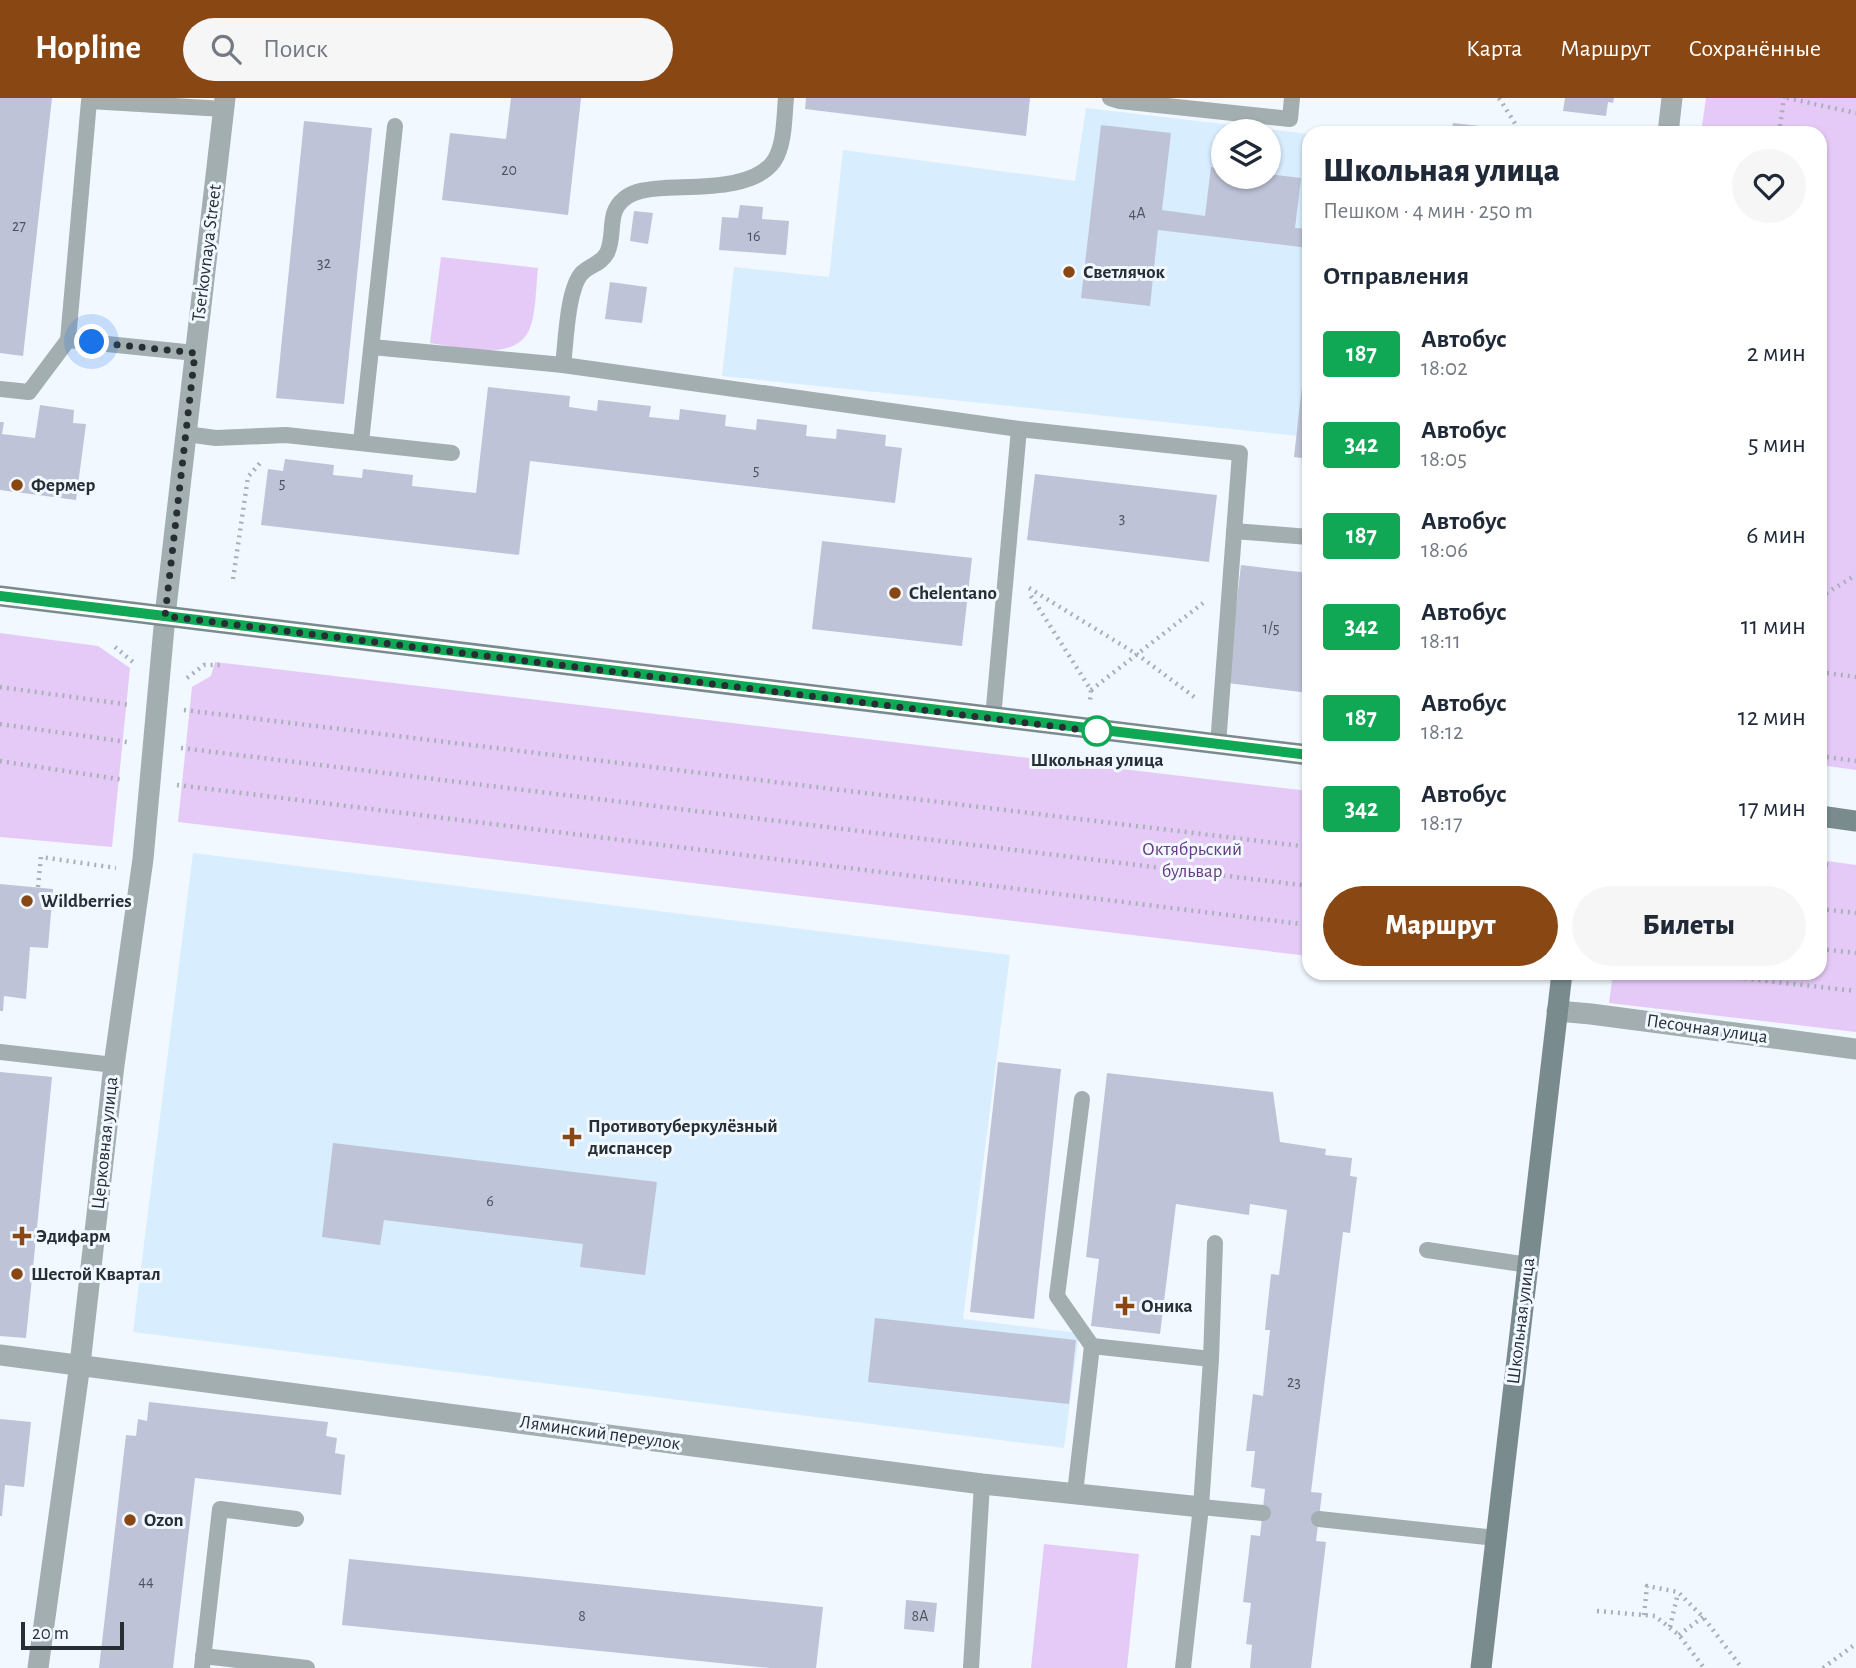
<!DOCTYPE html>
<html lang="ru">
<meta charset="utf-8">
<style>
:root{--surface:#fff;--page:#f6f6f7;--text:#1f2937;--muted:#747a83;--accent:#894714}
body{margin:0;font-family:"Alegreya Sans",sans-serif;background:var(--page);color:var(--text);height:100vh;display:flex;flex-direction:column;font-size:26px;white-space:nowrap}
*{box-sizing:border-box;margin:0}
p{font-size:23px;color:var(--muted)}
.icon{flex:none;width:38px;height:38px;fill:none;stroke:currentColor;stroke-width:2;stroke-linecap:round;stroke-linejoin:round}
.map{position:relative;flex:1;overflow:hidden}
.sheet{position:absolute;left:1302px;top:28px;width:525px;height:854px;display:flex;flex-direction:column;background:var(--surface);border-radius:21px;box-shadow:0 2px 5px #0004}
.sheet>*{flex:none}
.badge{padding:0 14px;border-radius:5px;font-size:24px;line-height:46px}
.controls{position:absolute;left:1211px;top:21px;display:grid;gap:14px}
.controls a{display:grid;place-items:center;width:70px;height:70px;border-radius:50%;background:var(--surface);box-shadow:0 2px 5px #0004;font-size:35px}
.scale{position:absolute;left:21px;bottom:18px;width:103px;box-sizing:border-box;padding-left:7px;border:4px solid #272f35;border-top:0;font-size:19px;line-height:24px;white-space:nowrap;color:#272f35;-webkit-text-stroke:5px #f1f8ff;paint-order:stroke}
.you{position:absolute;width:35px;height:35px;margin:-18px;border:5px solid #fff;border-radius:50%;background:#1a73e8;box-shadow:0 0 0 10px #1a73e833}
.map>.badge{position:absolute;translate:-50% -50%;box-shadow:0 0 0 4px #fff}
h2{padding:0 21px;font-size:26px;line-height:63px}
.round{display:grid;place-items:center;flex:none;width:74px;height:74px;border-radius:37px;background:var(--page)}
.summary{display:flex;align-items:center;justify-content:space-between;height:119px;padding:0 21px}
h1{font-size:33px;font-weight:800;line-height:52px}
.button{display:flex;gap:14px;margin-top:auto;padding:14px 21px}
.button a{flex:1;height:80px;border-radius:42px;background:var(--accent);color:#fff;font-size:28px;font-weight:800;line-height:80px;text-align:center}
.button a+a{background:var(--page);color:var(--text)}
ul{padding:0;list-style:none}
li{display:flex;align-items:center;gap:21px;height:91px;padding:0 21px}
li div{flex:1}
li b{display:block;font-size:26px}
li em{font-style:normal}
li .badge{min-width:77px;font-weight:700;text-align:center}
header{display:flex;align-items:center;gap:42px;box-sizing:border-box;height:98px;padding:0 35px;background:var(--accent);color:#fff}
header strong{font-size:33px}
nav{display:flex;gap:38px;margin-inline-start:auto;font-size:24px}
.search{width:490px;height:63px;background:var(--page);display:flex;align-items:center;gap:18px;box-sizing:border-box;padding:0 24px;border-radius:38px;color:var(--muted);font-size:26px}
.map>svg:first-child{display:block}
.built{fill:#d8edfe;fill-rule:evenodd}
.green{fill:#e5caf8}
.building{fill:#bec3d8}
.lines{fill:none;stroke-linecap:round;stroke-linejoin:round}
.path{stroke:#a9b0b7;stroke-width:4.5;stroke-dasharray:2 5;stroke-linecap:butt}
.lane{stroke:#a3aeb0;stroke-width:16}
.street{stroke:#a3aeb0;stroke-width:21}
.secondary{stroke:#7a8b8e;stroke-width:21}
.line-casing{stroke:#fff;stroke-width:16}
.line{stroke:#10a855;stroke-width:10}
.walk{stroke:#272f35;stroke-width:7;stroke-dasharray:0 12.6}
.poi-dot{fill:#894714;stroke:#f1f8ff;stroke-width:2.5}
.stop-dot{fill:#fff;stroke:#10a855;stroke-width:3.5}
.labels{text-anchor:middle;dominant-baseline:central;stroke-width:6;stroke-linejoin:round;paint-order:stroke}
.number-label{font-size:16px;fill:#4d545e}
.street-label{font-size:19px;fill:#272f35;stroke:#f1f8ff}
.poi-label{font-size:19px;font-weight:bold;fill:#272f35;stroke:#f1f8ff;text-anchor:start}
.stop-label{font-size:19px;font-weight:bold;fill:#272f35;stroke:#f1f8ff}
.park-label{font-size:19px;fill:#683a85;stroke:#f1f8ff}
</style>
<header>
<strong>Hopline</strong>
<div class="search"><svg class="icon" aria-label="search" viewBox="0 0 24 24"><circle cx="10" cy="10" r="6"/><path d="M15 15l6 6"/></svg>Поиск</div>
<nav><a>Карта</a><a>Маршрут</a><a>Сохранённые</a></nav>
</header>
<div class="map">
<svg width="1856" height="1570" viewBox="0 0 1856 1570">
<rect width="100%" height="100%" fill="#f1f8ff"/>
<!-- built -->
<g class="built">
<path d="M1086,10L1309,36V339L722,278L734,169L829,179L843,52L1075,83ZM1223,33H1269V79H1223Z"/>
<path d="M193,755L1010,857L963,1221L1079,1235L1064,1350L133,1234Z"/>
</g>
<!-- green -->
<g class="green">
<path d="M1706,0H1856V672L1820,667V35H1701Z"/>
<path d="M441,159L538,170C536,188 536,215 530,230C516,266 459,249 430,245Z"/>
<path d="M0,535L98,548L130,570L112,749L0,739Z"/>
<path d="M215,564L1309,693V858L178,724L192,589L211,578Z"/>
<path d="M1820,762L1856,767V934L1609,905L1613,875H1820Z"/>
<path d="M1044,1446L1139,1456L1127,1570H1031Z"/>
</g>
<!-- building -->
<g class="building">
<path d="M0,0H52L23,258L0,255Z"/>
<path d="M511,0H581L568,117L442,102L450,35L506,41Z"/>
<path d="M806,0H1030L1026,38L805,11Z"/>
<path d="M1565,0H1614L1613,5L1608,4L1606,18L1563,13Z"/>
<path d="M304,23L372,30L344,306L276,300Z"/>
<path d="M1453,25L1506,31V35H1451Z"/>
<path d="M1101,27L1171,35L1162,112L1205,118L1211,69L1223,71V79H1269V76L1301,80L1295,130L1309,131V150L1158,132L1150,208L1081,200Z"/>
<path d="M740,107L763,109L762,121L789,123L786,157L719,152L722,119L738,120Z"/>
<path d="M634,113L653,115L648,146L630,143Z"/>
<path d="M610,184L647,189L642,225L605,221Z"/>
<path d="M1307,243H1309V361L1294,359Z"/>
<path d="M488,289L570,298L569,309L597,313L598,302L651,308L649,319L679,322L680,311L726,317L725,328L756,332L757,321L807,327L806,338L836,341L837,331L886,337L885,348L902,350L895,405L530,363L519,457L261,427L268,371L283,373L285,361L334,367L333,377L362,380L363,371L413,377L412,388L476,395Z"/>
<path d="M40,307L74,312L73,325L86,326L76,402L0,392V324H4L2,336L35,340Z"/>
<path d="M1035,376L1217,397L1209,464L1027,442Z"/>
<path d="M822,443L972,460L962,548L812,531Z"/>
<path d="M1241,467L1309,475V595L1227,585Z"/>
<path d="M0,786L53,791L48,850L30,849L26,901L4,898L3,913H0Z"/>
<path d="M998,964L1061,971L1034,1221L970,1214Z"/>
<path d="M0,974L52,979L26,1240L0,1238Z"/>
<path d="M1107,975L1273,994L1280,1044L1326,1051L1325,1057L1352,1060L1350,1078L1357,1079L1350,1135L1343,1134L1311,1394L1322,1395L1316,1443L1326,1444L1311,1570H1250L1252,1547L1246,1546L1251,1505L1243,1504L1251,1437L1260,1438L1265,1391L1251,1389L1255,1353H1246L1253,1296L1263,1298L1270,1232H1265L1271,1176L1279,1177L1287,1112L1250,1106L1249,1117L1176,1106L1160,1236L1091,1228L1099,1161L1086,1159Z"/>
<path d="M333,1045L657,1084L645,1177L580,1169L583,1146L384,1122L380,1147L322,1139Z"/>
<path d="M875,1220L1076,1242L1069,1306L868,1284Z"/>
<path d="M149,1304L328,1324L326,1338L337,1340L335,1355L345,1357L341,1397L195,1380L173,1570H99L126,1337L136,1338L138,1321L147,1323Z"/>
<path d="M0,1321L31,1324L24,1389L5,1387L2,1418H0Z"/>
<path d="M349,1461L823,1509L816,1570H770L342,1527Z"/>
<path d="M906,1502L937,1505L934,1534L904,1531Z"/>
</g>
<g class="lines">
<!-- path -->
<g class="path">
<path d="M1499,0L1521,35"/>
<path d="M1787,0L1856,15"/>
<path d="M1779,35L1784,0"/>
<path d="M233,481L248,379L260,365"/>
<path d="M1029,490L1138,557L1197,601"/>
<path d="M1031,498L1091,592L1090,602"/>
<path d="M1820,499L1856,477"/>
<path d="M115,549L133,564"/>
<path d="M1820,574L1856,579"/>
<path d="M187,580L204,567H221"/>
<path d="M0,589L131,607"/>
<path d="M1091,592L1203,505"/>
<path d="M184,612L1309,749"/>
<path d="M0,626L127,644"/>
<path d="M181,650L1309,788"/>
<path d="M1820,658L1856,663"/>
<path d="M0,663L124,682"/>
<path d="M177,687L1309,827"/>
<path d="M1820,766L1828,767"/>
<path d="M38,789L41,759L116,770"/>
<path d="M1820,811L1856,815"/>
<path d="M1820,851L1856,855"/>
<path d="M1696,875L1856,893"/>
<path d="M1597,1513L1655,1518L1679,1537L1704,1570"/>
<path d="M1644,1517L1647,1488L1678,1494L1703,1519L1742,1570"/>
<path d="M1670,1529L1678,1495"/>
<path d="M1679,1537L1703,1519"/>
<path d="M1823,1570L1853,1548H1856"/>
</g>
<!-- lane -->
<g class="lane">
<path d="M1110,0L1120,3L1290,21L1292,0"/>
<path d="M68,242L89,3L224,11"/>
<path d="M372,249L563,267L1019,331L1240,355L1218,647"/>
<path d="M563,267C566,245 567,191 582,175C590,167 601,166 607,155C616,137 606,115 624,101C634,92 651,91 664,90C696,88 754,92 774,63C785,46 784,19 786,0"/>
<path d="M0,291L29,294L68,242L195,255"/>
<path d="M186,336L216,340L286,337L452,355"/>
<path d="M361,344L395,28"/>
<path d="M1234,433L1309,439"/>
<path d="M993,620L1019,331"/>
<path d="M0,954L114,967"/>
<path d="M1427,1152L1528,1167"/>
<path d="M1092,1248L1211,1261"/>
<path d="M1075,1395L1092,1248L1057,1198L1082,1001"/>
<path d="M1201,1409L1263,1415"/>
<path d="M1319,1421L1496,1440"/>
<path d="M203,1558L307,1570"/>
<path d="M202,1570L220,1411L296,1421"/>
<path d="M971,1570L982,1386"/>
<path d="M1183,1570L1201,1409L1211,1261L1215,1145"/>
</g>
<!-- street -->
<g class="street">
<path d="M1668,35L1672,0"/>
<path d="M1557,913L1591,916L1856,951"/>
<path d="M0,1257L982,1386L1201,1409"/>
<path d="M38,1570L80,1266L114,967L143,761L165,518L225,0"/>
</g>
<!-- secondary -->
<g class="secondary">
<path d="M0,498L1309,657"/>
<path d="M1820,718L1856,723"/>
<path d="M1481,1570L1562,875"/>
</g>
</g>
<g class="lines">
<defs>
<path id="line" d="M0,498L1309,657"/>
</defs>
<!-- line casing -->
<use href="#line" class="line-casing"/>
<!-- line -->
<use href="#line" class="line"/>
<!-- walk -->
<path class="walk" d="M92,244L195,255L165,518L1100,634L1097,633"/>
</g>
<!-- markers -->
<g class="poi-dot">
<circle cx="1069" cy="174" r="7"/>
<circle cx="17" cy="387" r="7"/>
<circle cx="895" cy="495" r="7"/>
<circle cx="27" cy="803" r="7"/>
<path d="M568.5 1028.5h7v7h7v7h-7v7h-7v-7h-7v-7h7z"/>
<path d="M18.5 1127.5h7v7h7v7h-7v7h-7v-7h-7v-7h7z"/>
<circle cx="17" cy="1176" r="7"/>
<path d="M1121.5 1197.5h7v7h7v7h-7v7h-7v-7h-7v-7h7z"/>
<circle cx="130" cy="1422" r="7"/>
</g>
<circle class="stop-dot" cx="1097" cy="633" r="14"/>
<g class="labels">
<!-- number labels -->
<g class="number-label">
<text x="509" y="72">20</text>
<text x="1137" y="115">4А</text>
<text x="19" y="128">27</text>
<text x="754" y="138">16</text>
<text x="324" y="165">32</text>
<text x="756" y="372">5</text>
<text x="282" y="385">5</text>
<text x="1122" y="420">3</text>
<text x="1271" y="530">1/5</text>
<text x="490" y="1103">6</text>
<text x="1294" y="1284">23</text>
<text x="146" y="1483">44</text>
<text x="582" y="1518">8</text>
<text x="920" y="1518">8А</text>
</g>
<!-- street labels -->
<g class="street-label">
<text transform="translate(207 155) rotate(-83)">Tserkovnaya Street</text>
<text transform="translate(1707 931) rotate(8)">Песочная улица</text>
<text transform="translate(105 1045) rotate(-84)">Церковная улица</text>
<text transform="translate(1521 1223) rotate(-83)">Школьная улица</text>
<text transform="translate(600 1335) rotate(8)">Ляминский переулок</text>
</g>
<!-- poi labels -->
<g class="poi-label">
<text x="1083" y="174">Светлячок</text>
<text x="31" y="387">Фермер</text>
<text x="909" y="495">Chelentano</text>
<text x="41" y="803">Wildberries</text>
<text x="588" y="1028">Противотуберкулёзный<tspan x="588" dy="22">диспансер</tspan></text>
<text x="36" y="1138">Эдифарм</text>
<text x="31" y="1176">Шестой Квартал</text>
<text x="1141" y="1208">Оника</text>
<text x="144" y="1422">Ozon</text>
</g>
<!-- stop labels -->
<g class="stop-label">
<text x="1097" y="662">Школьная улица</text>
</g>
<!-- park labels -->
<g class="park-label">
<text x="1192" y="751">Октябрьский<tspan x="1192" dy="22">бульвар</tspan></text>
</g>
</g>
</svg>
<div class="controls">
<a><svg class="icon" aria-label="layers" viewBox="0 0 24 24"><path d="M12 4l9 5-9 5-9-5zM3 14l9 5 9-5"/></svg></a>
</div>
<div class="scale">20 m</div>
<div class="you" style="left:92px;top:244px"></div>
<section class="sheet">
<div class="summary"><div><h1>Школьная улица</h1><p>Пешком · 4 мин · 250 m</p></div><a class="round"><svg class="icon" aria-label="heart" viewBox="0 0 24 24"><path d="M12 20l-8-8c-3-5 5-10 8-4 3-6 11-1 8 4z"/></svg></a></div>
<h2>Отправления</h2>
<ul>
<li><span class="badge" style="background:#10a855;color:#fff">187</span><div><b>Автобус</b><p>18:02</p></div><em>2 мин</em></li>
<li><span class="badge" style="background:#10a855;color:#fff">342</span><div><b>Автобус</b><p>18:05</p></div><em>5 мин</em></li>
<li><span class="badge" style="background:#10a855;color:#fff">187</span><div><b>Автобус</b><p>18:06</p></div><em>6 мин</em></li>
<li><span class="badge" style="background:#10a855;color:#fff">342</span><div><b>Автобус</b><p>18:11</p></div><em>11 мин</em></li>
<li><span class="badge" style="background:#10a855;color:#fff">187</span><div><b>Автобус</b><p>18:12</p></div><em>12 мин</em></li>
<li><span class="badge" style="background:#10a855;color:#fff">342</span><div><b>Автобус</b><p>18:17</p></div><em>17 мин</em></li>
</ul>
<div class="button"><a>Маршрут</a><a>Билеты</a></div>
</section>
</div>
